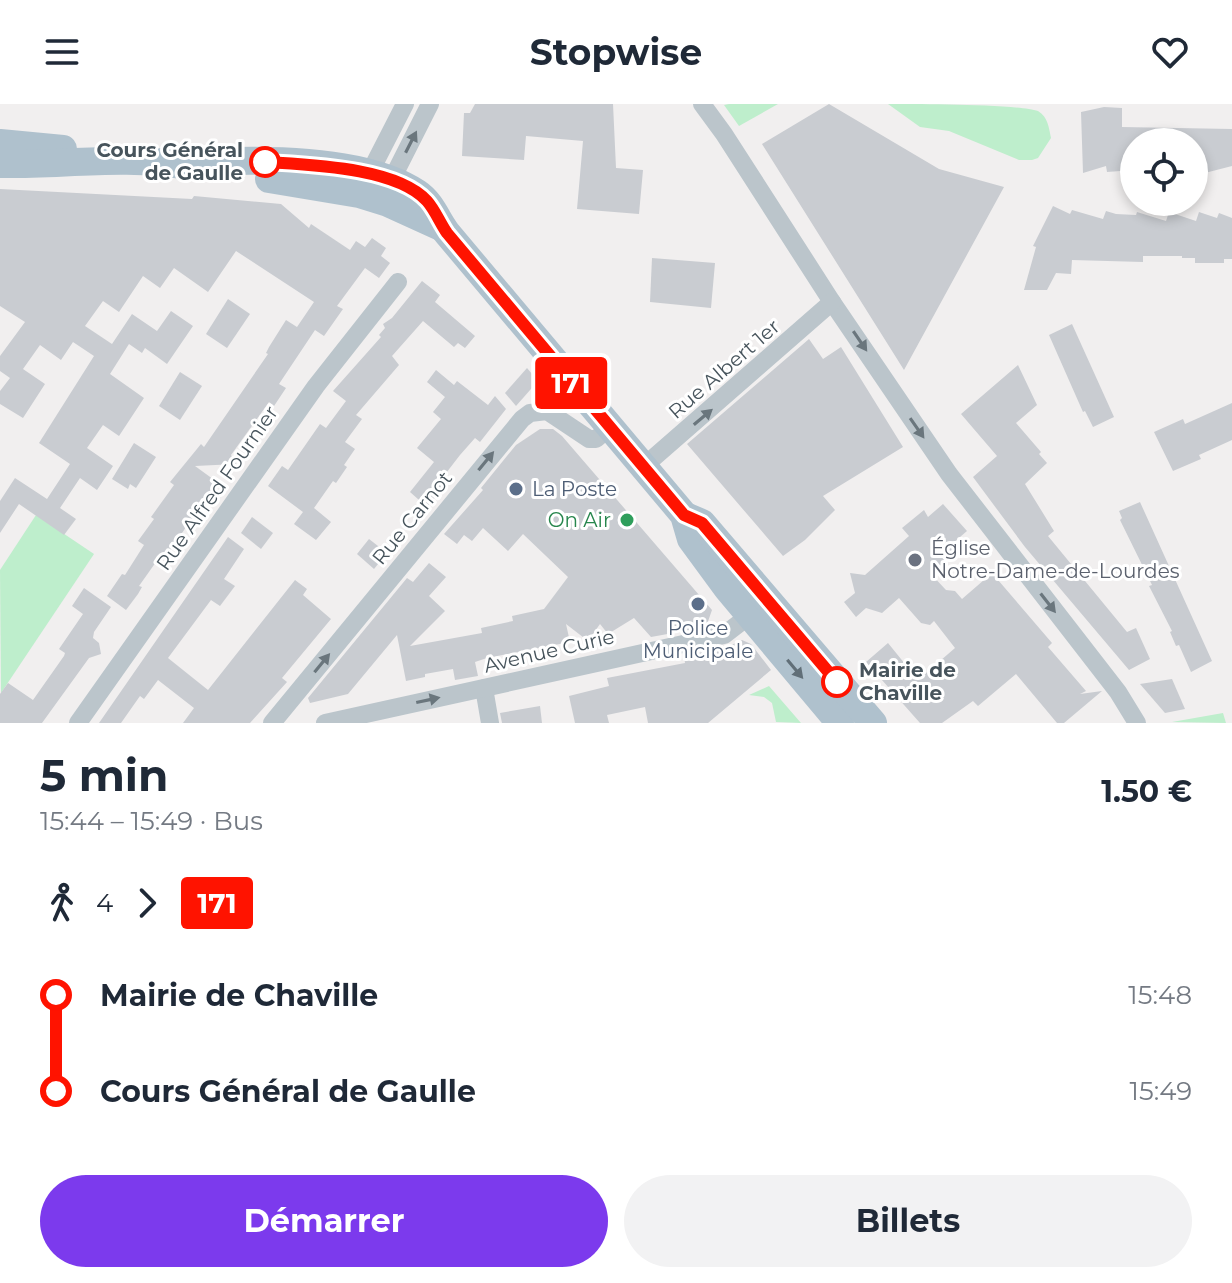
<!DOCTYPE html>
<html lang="fr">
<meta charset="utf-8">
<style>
:root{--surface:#fff;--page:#f2f2f3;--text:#1f2937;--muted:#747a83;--accent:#7c3aed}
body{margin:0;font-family:Montserrat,sans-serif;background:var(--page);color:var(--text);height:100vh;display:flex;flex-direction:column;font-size:30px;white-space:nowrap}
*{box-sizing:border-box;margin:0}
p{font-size:26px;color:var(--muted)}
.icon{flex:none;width:44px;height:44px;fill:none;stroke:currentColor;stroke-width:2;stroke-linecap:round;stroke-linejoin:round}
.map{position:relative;height:619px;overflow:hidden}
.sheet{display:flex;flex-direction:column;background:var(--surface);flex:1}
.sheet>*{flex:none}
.badge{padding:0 16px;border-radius:6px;font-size:28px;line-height:52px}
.controls{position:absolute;left:1120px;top:24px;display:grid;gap:16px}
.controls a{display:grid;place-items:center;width:88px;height:88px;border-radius:50%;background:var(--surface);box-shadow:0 4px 12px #0003;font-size:40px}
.map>.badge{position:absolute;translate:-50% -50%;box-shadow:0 0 0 4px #fff}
.legs{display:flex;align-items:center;gap:12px;height:88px;padding:0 40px;font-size:26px}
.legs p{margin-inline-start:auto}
.overview{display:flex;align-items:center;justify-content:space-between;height:136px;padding:0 40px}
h1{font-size:44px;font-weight:700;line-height:60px}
.cta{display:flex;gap:16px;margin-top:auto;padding:16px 40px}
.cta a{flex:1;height:92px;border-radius:48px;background:var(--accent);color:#fff;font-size:32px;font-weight:700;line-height:92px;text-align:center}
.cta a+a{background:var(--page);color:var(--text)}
ul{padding:0 40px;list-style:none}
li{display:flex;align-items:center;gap:28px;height:96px;font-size:30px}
li i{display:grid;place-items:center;width:12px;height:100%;margin:0 10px;background:currentColor}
li i::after{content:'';width:20px;height:20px;margin:-10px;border:6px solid;border-radius:50%;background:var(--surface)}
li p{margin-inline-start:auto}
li:first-child i{background:linear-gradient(#0000 50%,currentColor 0)}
li:last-child i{background:linear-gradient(currentColor 50%,#0000 0)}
header{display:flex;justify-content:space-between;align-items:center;height:104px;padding:0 40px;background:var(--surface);font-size:36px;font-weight:700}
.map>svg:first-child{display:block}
.green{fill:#beeecc}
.building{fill:#c9ccd1}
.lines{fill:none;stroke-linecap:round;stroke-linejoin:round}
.street{stroke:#bbc5cb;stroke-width:18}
.primary{stroke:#afc1cd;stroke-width:28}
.oneway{fill:#6a767d}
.oneway2{fill:#616f78}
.line-1-casing{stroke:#fff;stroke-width:18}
.line-1{stroke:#ff1300;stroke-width:12}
.stop-1-dot{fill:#fff;stroke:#ff1300;stroke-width:4}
.service-dot{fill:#5c6f8a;stroke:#fff;stroke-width:3}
.leisure-dot{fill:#2e9e5b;stroke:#fff;stroke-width:3}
.worship-dot{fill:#6b7280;stroke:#fff;stroke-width:3}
.labels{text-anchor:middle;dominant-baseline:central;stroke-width:6;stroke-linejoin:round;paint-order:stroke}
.stop-label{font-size:20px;font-weight:bold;fill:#47545c;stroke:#fff;text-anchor:end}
.street-label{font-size:20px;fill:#47545c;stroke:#fff}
.service-label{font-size:20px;fill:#4e5e75;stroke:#fff;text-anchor:start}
.leisure-label{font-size:20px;fill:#27864d;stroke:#fff;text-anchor:end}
.worship-label{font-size:20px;fill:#5b616d;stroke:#fff;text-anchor:start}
</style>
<header><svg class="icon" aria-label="menu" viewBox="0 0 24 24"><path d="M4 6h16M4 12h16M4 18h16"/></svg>Stopwise<svg class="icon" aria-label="heart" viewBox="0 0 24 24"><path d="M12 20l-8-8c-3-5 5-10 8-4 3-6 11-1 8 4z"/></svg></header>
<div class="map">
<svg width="1232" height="619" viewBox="0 0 1232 619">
<rect width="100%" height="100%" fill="#f1efef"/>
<!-- green -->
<g class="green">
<path d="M729,0H778L739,22L724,1Z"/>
<path d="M888,0C918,0 1016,0 1038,7C1048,13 1049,24 1051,34L1038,54L1032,56H1019L949,27L920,23Z"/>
<path d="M36,411L94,450L1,589L0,466Z"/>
<path d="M769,582L801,619L776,618L772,599L764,593L749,591Z"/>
<path d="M1223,609L1226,619L1172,618Z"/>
</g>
<!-- building -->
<g class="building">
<path d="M475,0H613L616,64L643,66L639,110L577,105L583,37L526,32L524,56L462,52L464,9H470Z"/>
<path d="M829,0L939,65L1004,83L904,266L762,40Z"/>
<path d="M1104,3L1122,4V23L1232,25V62L1201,70L1200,67H1194V38H1134V66L1107,68L1106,62L1083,69L1081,8Z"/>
<path d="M0,85L192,95L194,92L281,100L309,124L311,120L350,146L356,137L365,143L372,134L386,144L381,152L390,159L379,174L365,164L337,202L343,205L324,232L315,226L279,280L286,284L274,302L269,298L231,351L236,360L195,362L217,378L160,461L156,458L139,482L142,483L138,490L126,506L107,492L122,470L125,471L144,441L138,437L154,415L151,413L174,381L170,378L201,340L204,343L268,250L266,249L269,243L286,216L297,223L314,198L236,147L208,188L174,164L160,184L143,172L119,208L103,197L85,222L112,240L132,210L157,227L171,207L193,222L167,260L145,244L142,249L129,240L110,270L144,294L119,332L103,321L87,344L113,362L97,386L80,374L60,404L76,415L64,431L19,400L0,429V397L15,374L47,395L70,360L39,339L94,252L73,238L61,256L40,241L23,265L45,280L23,314L0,300V287L10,274L0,267V252L25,218L0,202Z"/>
<path d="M1053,102L1070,110L1072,106L1103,115L1106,107L1116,110L1136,111L1137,108L1166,117L1169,108L1196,117L1199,108L1217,114L1219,109L1232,114V155H1224V159H1195V154H1182V152H1143V158L1072,156L1071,170L1056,169L1047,186H1024L1036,143L1033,142Z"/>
<path d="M652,154L715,159L711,204L650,198Z"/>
<path d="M422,177L440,191L435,198L475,232L465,244L458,239L454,243L423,217L392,252L399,261L356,311L362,315L345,338L355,345L344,361L347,363L336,379L333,377L314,404L331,418L316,436L294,420L303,408L268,382L282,362L288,366L320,320L326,324L346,297L333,287L381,233L379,231L385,224L383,220L392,214Z"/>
<path d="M228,195L250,210L227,244L206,230Z"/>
<path d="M1072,220L1114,313L1093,323L1085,307L1083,308L1049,231Z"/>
<path d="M809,235L823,255L841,243L903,343L823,392L835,406L805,436L783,452L687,340Z"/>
<path d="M1018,261L1037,301L1016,319L1041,348L1039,350L1047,359L1025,380L1054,427L1048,432L1127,528L1136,524L1150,555L1129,566L1025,443L973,373L997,352L961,310Z"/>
<path d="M527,264L538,277L516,302L505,289Z"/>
<path d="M436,266L454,281L457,277L488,301L495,292L506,305L480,338L475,334L460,351L443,373L449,377L427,403L410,388L434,358L417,344L441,315L433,308L445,293L427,278Z"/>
<path d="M180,268L202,282L180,316L159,302Z"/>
<path d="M1232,299V336L1199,351L1201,355L1173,367L1154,328L1183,315L1185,320Z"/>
<path d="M540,325H553L562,332L712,506L706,523L651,533L634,514L608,530L600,520L588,537L566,520L570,538L487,554L475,558L478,572L455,576L453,565L425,570V573L406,577L397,531L348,590L310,599L308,594L407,474L413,478L429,459L446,473L429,492L445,507L410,542L482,529L481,524L513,517L512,512L544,505L568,473L523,430L508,447L483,424L472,437L464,431L457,440L444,430L483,386L481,384L516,341Z"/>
<path d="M134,339L156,353L136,384L130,380L128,385L112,375Z"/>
<path d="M1140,398L1212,557L1191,568L1179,541L1176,542L1170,528L1172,527L1149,482L1152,481L1120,416L1122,414L1119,407Z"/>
<path d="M943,400L967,427L953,439L958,445L931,470L946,486L955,487L962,495L992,469L1052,539L1048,543L1086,587L1080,590L1102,587L1064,619H1057L1016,570L978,602L973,597L942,619H920L866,558L888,539L918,576L955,544L934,517L930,521L921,519L899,494L882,509L866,504L856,513L844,498L855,489L850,469L865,471L909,432L902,424L924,406L928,413Z"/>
<path d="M252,413L273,429L261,445L241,429Z"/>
<path d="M228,433L244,445L224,475L235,482L220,502L211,496L168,554L208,586L295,476L307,485L303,491L331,515L282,574L287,578L250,619H183L194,604L158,576L144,595L140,592L121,619H99Z"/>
<path d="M369,435L387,449L374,465L357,450Z"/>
<path d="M84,484L111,503L94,528L93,534L99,539L101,550L89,554L42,619H0V590L8,579L33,596L64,552L65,549L59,545L83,510L72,502Z"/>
<path d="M742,536L751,540L771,566L708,619H648L645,603L607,611L609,619H575L569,592L609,582L607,574L685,559L684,552L727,543Z"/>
<path d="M1172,575L1185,605L1165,609L1140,580Z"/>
<path d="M540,602L542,619H502L500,609Z"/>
</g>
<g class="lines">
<!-- street -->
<g class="street">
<path d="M702,0L724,30L832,198L949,370L1118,588L1137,619"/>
<path d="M366,76L405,0"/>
<path d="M388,83L430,0"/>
<path d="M643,363L832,198"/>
<path d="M484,584L490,619"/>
<path d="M78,619L316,282L398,178"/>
<path d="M272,619L522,315L530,309L547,307L589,335H596L609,324"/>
<path d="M325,619L724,531L750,511L751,504"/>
</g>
<!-- primary -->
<g class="primary">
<path d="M0,39L63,45"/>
<path d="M0,60C63,61 126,51 188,62"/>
<path d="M173,60C240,55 360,51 417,89C432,99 437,116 447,129L684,411L691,435L727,484L840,619"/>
<path d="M269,75L359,90L388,99L443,124"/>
<path d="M688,413L702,419L873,619"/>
</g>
</g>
<!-- one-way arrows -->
<defs><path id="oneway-solid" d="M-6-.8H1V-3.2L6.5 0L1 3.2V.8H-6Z" transform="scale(2)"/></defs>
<g class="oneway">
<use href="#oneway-solid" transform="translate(411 38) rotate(-63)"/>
<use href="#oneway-solid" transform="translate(860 237) rotate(56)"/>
<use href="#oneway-solid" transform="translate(703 313) rotate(-40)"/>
<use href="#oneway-solid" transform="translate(917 324) rotate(55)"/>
<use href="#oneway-solid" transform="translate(486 357) rotate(-51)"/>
<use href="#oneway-solid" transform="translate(1048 499) rotate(52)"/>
<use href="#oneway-solid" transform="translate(322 559) rotate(-51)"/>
<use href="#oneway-solid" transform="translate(428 596) rotate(-12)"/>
</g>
<use class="oneway2" href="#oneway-solid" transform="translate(795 565) rotate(50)"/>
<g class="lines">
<defs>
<path id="line-1" d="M265,58C309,61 396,63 427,97C435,106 440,119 447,129L684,411L702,419L837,578"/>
</defs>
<!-- line-1 casing -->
<use href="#line-1" class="line-1-casing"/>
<!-- line-1 -->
<use href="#line-1" class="line-1"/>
</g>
<!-- markers -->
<g class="stop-1-dot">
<circle cx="265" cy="58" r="14"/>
<circle cx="837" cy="578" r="14"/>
</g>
<g class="service-dot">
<circle cx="516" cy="385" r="8"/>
<circle cx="698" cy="500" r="8"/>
</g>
<circle class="leisure-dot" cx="627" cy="416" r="8"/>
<circle class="worship-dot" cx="915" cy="456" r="8"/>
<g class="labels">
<!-- stop labels -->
<g class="stop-label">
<text x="243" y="46">Cours Général<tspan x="243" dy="23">de Gaulle</tspan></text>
<text x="859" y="566" text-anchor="start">Mairie de<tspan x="859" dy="23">Chaville</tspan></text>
</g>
<!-- street labels -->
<g class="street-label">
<text transform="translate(724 265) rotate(-41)">Rue Albert 1er</text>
<text transform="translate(217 384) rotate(-55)">Rue Alfred Fournier</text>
<text transform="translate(412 414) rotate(-51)">Rue Carnot</text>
<text transform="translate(549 547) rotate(-13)">Avenue Curie</text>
</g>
<!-- service labels -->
<g class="service-label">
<text x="532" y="385">La Poste</text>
<text x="698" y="524" text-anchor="middle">Police<tspan x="698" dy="23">Municipale</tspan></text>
</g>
<!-- leisure labels -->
<g class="leisure-label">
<text x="611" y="416">On Air</text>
</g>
<!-- worship labels -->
<g class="worship-label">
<text x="931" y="444">Église<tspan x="931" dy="23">Notre-Dame-de-Lourdes</tspan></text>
</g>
</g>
</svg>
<div class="controls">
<a><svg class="icon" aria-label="locate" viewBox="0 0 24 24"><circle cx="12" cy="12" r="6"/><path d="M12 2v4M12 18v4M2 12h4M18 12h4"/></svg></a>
</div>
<b class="badge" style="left:571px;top:279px;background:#ff1300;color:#fff">171</b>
</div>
<section class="sheet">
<div class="overview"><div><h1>5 min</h1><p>15:44 – 15:49 · Bus</p></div><b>1.50 €</b></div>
<div class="legs"><svg class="icon" aria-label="walk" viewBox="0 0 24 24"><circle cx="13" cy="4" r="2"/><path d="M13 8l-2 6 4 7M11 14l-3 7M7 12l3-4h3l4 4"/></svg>4<svg class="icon" aria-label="forward" viewBox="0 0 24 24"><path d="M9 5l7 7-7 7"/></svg><b class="badge" style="background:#ff1300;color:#fff">171</b></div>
<ul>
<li><i style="color:#ff1300"></i><b>Mairie de Chaville</b><p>15:48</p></li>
<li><i style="color:#ff1300"></i><b>Cours Général de Gaulle</b><p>15:49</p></li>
</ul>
<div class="cta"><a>Démarrer</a><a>Billets</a></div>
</section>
